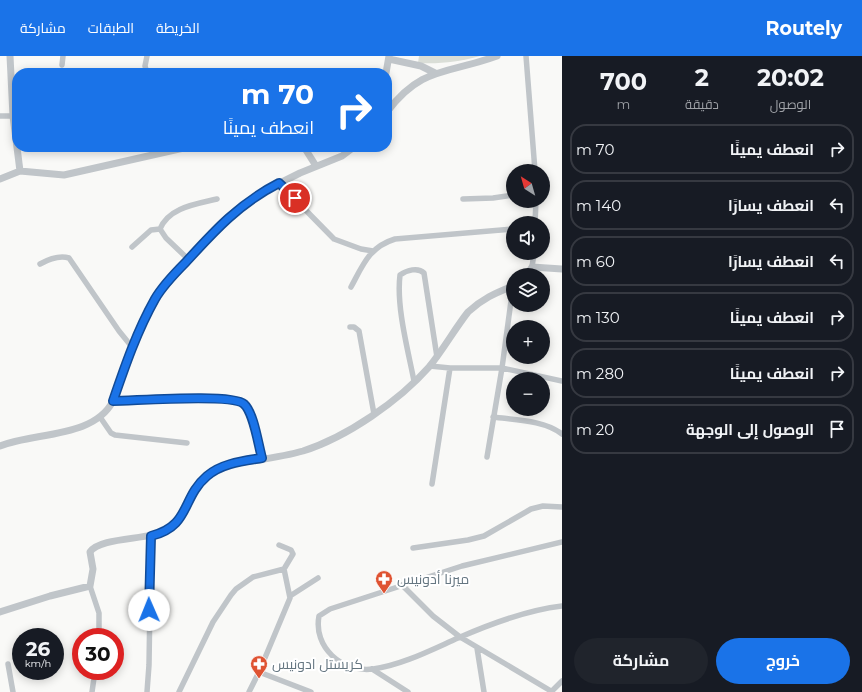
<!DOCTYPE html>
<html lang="ar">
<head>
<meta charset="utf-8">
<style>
  body { margin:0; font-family:Montserrat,Cairo,sans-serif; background:#20242c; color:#f1f3f6; direction:rtl; height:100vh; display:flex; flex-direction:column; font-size:15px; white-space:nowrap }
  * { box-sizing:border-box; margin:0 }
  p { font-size:13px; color:#9ea1a6 }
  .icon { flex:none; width:22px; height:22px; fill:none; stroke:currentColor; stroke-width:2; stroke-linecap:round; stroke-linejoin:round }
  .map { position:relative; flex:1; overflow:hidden; direction:ltr }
  .panel { display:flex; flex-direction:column; background:#171b24; width:300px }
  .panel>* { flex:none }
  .banner { position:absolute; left:12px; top:12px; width:380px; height:84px; border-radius:16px; box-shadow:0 2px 10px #0003; direction:rtl; background:#1a73e8; color:#fff; overflow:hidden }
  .needle { width:26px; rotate:323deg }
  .tools { position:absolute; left:506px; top:108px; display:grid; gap:8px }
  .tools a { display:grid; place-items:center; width:44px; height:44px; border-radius:50%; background:#171b24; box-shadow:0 2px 10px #0003; font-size:20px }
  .speed { position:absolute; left:12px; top:572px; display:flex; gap:8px; font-size:20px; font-weight:700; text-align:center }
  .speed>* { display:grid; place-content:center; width:52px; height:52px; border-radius:50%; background:#171b24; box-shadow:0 2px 10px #0003; line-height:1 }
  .speed small { font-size:10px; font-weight:400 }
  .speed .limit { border:6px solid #d22; background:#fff; color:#111 }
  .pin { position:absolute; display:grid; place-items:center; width:34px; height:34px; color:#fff; margin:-17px; border:2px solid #fff; border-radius:50%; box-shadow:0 1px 4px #0007 }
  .me { position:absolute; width:44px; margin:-22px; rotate:359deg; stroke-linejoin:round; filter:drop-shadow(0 0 3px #0008) }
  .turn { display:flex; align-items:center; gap:14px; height:84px; padding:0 12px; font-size:18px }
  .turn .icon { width:52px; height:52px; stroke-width:2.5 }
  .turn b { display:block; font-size:28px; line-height:34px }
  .eta { display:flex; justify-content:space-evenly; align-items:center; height:68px; text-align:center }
  .eta b { font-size:24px; font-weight:700; line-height:28px }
  .primary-button { display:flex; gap:8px; margin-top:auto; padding:8px 12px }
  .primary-button a { flex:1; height:46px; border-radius:24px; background:#1a73e8; color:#fff; font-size:16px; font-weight:700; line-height:46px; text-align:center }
  .primary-button a+a { background:#20242c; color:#f1f3f6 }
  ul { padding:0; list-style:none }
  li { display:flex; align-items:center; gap:12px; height:50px; margin:0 8px 6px; padding:0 4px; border:2px solid #363941; border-radius:16px }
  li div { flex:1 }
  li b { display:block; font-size:15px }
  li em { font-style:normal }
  header { display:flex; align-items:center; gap:24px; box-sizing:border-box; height:56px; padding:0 20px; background:#1a73e8; color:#fff }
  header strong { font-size:19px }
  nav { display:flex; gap:22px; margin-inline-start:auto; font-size:14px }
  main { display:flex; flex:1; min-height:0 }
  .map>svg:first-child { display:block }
  .green { fill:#daded7 }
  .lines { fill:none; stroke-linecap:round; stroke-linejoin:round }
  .minor { stroke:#c0c5c9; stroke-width:5.5 }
  .tertiary { stroke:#c0c5c9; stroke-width:7 }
  .route-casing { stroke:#114b97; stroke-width:10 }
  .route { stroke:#1a73e8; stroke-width:7 }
  .labels { text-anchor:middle; stroke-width:4; stroke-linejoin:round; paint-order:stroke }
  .poi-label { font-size:14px; fill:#657681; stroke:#fff; text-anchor:start }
</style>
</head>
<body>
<header>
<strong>Routely</strong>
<nav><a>الخريطة</a><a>الطبقات</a><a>مشاركة</a></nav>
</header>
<main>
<section class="panel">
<div class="eta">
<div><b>20:02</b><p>الوصول</p></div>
<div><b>2</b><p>دقيقة</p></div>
<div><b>700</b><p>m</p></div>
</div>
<ul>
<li><svg class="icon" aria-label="right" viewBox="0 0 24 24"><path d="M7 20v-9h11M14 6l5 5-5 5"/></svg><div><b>انعطف يمينًا</b></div><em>70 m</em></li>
<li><svg class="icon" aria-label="left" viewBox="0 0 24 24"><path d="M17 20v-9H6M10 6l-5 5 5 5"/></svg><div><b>انعطف يسارًا</b></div><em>140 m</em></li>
<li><svg class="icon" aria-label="left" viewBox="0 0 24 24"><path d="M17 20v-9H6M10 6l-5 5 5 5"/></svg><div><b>انعطف يسارًا</b></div><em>60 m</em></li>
<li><svg class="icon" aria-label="right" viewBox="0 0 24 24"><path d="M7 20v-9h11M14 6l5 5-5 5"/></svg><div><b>انعطف يمينًا</b></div><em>130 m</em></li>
<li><svg class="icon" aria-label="right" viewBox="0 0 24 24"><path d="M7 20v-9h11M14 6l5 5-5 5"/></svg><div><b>انعطف يمينًا</b></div><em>280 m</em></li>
<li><svg class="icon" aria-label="arrive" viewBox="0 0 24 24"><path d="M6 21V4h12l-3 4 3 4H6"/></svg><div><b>الوصول إلى الوجهة</b></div><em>20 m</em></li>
</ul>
<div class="primary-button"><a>خروج</a><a>مشاركة</a></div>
</section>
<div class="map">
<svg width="562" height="636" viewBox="0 0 562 636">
  <rect width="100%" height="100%" fill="#f9f9f7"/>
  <path class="green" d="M 419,0 L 480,0 C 459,6 440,8 418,7 Z"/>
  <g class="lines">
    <path class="minor" d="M 147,0 L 145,10 L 147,17
      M 526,0 L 535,115
      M 62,9 L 63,0
      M 0,60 L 13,60
      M 279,127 L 334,183 L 361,193 L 373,195
      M 463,143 L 493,142 L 513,139
      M 535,167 L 536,145
      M 132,191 L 151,174 L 160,173
      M 188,203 L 166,182 L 160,173 C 169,151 197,148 217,143
      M 40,208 C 49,203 59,199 69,202 L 119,275 L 132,291
      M 532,211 L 534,197
      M 351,231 C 363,209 369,191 395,183 L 513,173
      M 350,271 L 354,271 L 359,275 L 374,358
      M 430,310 L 450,312 L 502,312 L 562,325
      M 414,325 C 408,294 396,250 400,219 C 407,214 418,211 424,217 L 437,301
      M 113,345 C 134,345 232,337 244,348 C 254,357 258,388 262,402
      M 100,361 L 111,377 L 115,379 L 187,387
      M 493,361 C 515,364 544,364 562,378
      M 487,401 L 502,312 L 513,230
      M 432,428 L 450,312
      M 562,486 L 462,510 L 330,553 L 319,560 C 313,591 342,617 373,613 C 402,609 431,594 458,582 C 490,568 527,554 562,550
      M 413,492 L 468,484 L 484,480 L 531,453 L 543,450 L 562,451
      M 402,529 L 433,560 L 460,581 L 551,635
      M 90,530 L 99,557 L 99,581
      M 290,540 L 318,522
      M 477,592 L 484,636
      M 8,608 L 13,636
      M 372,613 L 408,636
      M 259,616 L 290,542 L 284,513
      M 92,636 L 95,615
      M 147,636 L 149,609 L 151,480
      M 179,636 L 213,566 L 231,539 L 236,533 L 253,521 L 284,513 L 293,498 L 291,494 L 279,489
      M 249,636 L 259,616 L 311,636
      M 551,636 L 562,625"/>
    <path class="tertiary" d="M 10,0 L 13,60 L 20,115
      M 389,3 L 421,10 L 435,17
      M 386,17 L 389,0
      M 387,56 C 421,10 448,18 497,0
      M 304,91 L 316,110
      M 0,123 L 20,115 L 64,119 L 188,91
      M 527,219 L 532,211 L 562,213
      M 0,390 C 35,376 94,382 113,345 L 137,278 L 156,241 L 218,170 L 236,154 L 272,131 L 300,117 L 342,100 L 354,91
      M 0,556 L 50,540 L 90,530 L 93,513 L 90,496 C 100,481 148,484 165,475 C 181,468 184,453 191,439 C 200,424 212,415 228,409 C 253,404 279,402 303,395 C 347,381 399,345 429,311 C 443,294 454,274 468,256 C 482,243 495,237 513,230"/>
  </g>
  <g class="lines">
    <g class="route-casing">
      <path id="route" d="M 149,554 L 151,480 C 191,470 181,442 207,420 C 222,407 244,405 262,402 C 258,388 254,357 244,348 C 232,337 134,345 113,345 C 125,310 137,275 155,243 C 163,229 175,217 186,206 C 215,174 240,147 279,127 L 295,142"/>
    </g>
    <use href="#route" class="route"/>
  </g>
  <defs>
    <g id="pharmacy-pin" transform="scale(0.9)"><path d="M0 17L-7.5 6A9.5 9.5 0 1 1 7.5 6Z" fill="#df5332" stroke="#fff"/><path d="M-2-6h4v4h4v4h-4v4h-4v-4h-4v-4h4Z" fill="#fff"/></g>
  </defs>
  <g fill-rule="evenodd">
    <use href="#pharmacy-pin" x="384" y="523"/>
    <use href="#pharmacy-pin" x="259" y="608"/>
  </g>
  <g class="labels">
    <g class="poi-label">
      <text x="397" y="528">ميرنا أدونيس</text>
      <text x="272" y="613">كريستل ادونيس</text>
    </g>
  </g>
</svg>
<div class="tools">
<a><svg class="needle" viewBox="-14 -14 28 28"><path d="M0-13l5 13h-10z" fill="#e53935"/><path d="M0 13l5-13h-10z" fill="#9ea1a6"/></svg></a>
<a><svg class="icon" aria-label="sound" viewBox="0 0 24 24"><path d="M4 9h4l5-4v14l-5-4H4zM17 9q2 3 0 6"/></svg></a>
<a><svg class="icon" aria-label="layers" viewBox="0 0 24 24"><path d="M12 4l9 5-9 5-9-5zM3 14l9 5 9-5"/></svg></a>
<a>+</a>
<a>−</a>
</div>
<div class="speed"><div>26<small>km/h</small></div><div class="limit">30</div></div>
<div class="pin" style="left:295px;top:142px;background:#d93025"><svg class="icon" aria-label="arrive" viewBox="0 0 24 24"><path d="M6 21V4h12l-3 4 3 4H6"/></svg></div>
<svg class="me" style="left:149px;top:554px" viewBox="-20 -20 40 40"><circle r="19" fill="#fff"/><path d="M0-13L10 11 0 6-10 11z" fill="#1a73e8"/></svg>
<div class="banner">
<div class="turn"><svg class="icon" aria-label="right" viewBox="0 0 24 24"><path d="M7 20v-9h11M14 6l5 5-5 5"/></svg><div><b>70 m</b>انعطف يمينًا</div></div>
</div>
</div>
</main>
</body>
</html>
